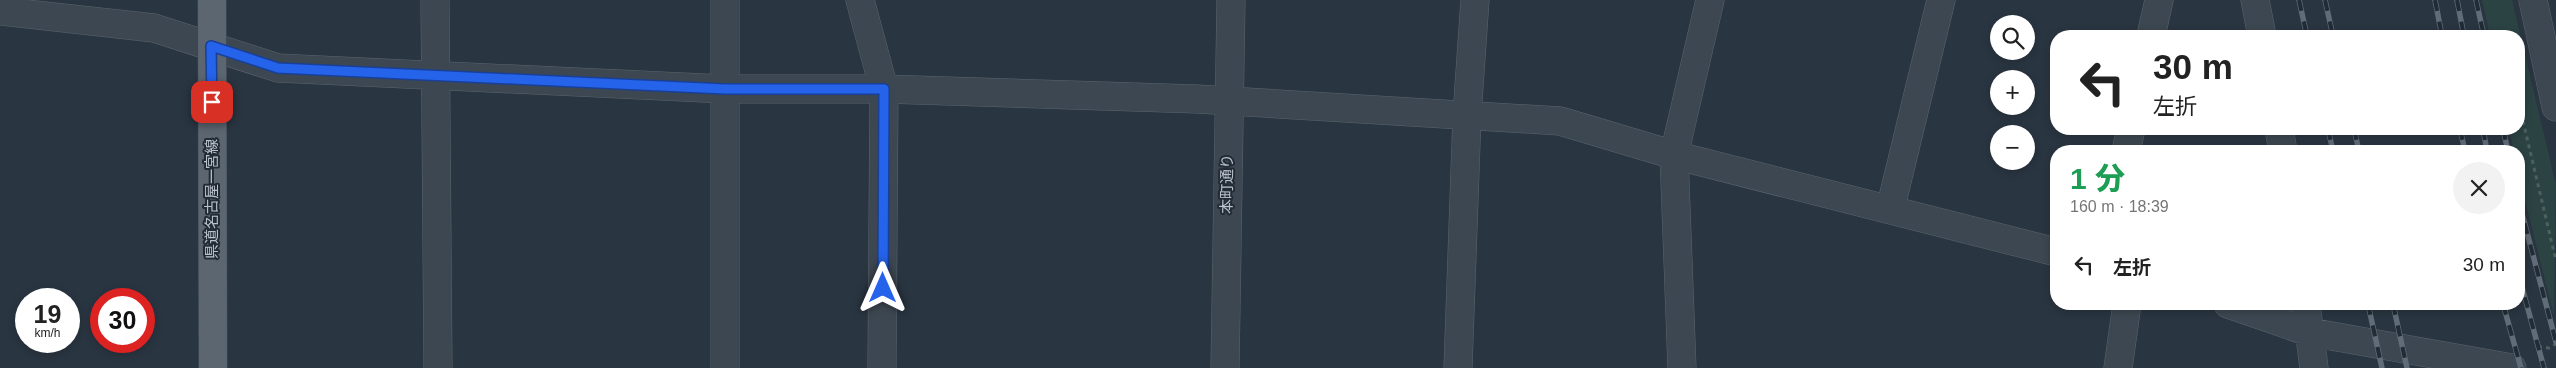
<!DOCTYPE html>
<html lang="ja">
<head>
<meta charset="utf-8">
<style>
  body { margin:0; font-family:Helvetica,"Noto Sans JP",sans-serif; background:#f2f2f2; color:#222; height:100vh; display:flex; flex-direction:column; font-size:19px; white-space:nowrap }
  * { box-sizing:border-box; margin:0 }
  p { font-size:16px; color:#767676 }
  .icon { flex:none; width:28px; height:28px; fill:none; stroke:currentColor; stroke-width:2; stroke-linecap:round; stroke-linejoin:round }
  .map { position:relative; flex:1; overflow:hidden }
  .panel { position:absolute; left:2050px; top:145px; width:475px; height:165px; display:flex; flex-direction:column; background:#fff; border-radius:20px; box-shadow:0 2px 8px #0003 }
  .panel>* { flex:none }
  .guide { position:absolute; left:2050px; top:30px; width:475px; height:105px; border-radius:20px; box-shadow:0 2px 8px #0003; background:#fff; color:#222; overflow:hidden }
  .controls { position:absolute; left:1990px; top:15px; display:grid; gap:10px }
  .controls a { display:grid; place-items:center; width:45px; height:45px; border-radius:50%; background:#fff; box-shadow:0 2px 8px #0003; font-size:25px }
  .speed { position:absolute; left:15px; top:288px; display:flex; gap:10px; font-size:25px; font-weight:700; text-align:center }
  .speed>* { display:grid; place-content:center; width:65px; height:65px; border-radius:50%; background:#fff; box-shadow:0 2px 8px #0003; line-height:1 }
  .speed small { font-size:12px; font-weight:400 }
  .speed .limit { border:8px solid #d22; background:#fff; color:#111 }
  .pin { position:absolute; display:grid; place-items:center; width:42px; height:42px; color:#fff; margin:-21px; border-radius:10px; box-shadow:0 2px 8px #0006 }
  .me { position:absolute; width:55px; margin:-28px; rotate:0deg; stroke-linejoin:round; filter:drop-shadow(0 0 4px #0008) }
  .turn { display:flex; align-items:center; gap:18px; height:105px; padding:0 20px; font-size:22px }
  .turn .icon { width:65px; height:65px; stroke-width:2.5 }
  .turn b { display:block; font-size:35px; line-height:42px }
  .round { display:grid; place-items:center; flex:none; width:52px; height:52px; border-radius:26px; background:#f2f2f2 }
  .head { display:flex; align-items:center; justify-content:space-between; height:85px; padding:0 20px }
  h1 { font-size:30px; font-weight:800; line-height:38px; color:#1e9e55 }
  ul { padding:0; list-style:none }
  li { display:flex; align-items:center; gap:15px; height:70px; padding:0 20px }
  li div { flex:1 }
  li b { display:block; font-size:19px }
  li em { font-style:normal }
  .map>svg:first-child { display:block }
  .grass { fill:#2c4343 }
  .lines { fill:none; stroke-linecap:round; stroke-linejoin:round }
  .minor-casing { stroke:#5b656e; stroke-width:29 }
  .major-casing { stroke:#47505a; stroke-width:29 }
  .path { stroke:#4c6061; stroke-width:3; stroke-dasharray:4 4; stroke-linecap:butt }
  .minor { stroke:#3d4751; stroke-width:28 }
  .major { stroke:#5c6671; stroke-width:28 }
  .rail-casing { stroke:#606c77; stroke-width:5.5 }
  .rail { stroke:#222c36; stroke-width:4; stroke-dasharray:11; stroke-linecap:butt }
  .route-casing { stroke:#184099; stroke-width:12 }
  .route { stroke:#2563eb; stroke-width:9 }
  .labels { text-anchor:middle; stroke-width:4; stroke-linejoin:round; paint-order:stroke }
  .street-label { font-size:15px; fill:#bac2cb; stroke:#222c36 }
</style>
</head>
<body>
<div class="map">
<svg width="2556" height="368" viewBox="0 0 2556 368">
  <rect width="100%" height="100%" fill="#293541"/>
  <path class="grass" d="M 2482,0 L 2512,0 L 2556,185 L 2554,316 L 2522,189 L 2519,173 L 2519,151 L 2514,151 L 2509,129 L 2519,129 L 2519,36 L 2490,36 Z"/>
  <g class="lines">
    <g class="minor-casing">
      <path id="minor" d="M 435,0 L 438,368
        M 725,0 L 725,368
        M 860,0 L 884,89 L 882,368
        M 2255,0 L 2262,36
        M 2533,0 L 2556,107
        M 0,11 L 154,28 L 278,68 L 725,89 L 884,89 L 1197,99 L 1560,121 L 1674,155 L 2056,252
        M 2151,36 L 2159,0
        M 2279,129 L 2283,151
        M 2126,151 L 2131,129
        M 1890,210 L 1941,0
        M 2228,304 L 2309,332 L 2512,368
        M 2306,304 L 2314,368
        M 1225,368 L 1231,0
        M 1458,368 L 1467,115 L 1475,0
        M 1682,368 L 1674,155 L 1710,0
        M 2118,368 L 2127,304"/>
    </g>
    <g class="major-casing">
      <path id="major" d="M 212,0 L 213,368"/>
    </g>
    <path class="path" d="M 2523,121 L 2556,261
      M 2538,347 L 2549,348 L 2556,344"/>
    <use href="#minor" class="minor"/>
    <use href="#major" class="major"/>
    <g class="rail-casing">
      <path id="rail" d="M 2299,0 L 2307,36
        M 2325,0 L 2333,36
        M 2435,0 L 2442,36
        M 2457,0 L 2464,36
        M 2476,0 L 2484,36
        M 2328,129 L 2333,151
        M 2354,129 L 2359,151
        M 2460,129 L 2465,151
        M 2483,129 L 2487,151
        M 2503,129 L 2508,151
        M 2519,202 L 2556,342
        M 2519,276 L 2544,368
        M 2368,304 L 2382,368
        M 2393,304 L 2407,368
        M 2503,304 L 2521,368"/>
    </g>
    <use href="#rail" class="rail"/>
  </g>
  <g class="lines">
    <g class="route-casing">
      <path id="route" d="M 212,102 L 211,46 L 278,68 L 725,89 L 884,89 L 883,288"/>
    </g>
    <use href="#route" class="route"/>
  </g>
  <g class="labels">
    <g class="street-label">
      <text transform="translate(1227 184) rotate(-89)" y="5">本町通り</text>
      <text transform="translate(212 199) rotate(-90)" y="5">県道名古屋一宮線</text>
    </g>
  </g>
</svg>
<div class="controls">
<a><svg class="icon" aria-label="search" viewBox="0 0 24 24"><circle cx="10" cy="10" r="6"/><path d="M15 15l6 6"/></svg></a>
<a>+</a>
<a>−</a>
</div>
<div class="speed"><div>19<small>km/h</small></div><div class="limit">30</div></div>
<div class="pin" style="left:212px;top:102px;background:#d93025"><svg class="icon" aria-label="arrive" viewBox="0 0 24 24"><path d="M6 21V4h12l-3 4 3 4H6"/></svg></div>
<svg class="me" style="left:883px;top:288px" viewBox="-20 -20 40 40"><path d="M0-17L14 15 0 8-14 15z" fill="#2563eb" stroke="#fff" stroke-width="4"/></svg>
<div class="guide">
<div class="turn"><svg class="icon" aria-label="left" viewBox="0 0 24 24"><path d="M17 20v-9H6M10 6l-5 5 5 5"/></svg><div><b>30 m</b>左折</div></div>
</div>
<section class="panel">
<div class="head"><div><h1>1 分</h1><p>160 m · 18:39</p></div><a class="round"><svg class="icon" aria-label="close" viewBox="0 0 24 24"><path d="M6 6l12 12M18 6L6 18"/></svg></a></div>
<ul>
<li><svg class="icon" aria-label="left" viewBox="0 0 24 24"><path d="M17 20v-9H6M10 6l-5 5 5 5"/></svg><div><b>左折</b></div><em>30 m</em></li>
</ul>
</section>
</div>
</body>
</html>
